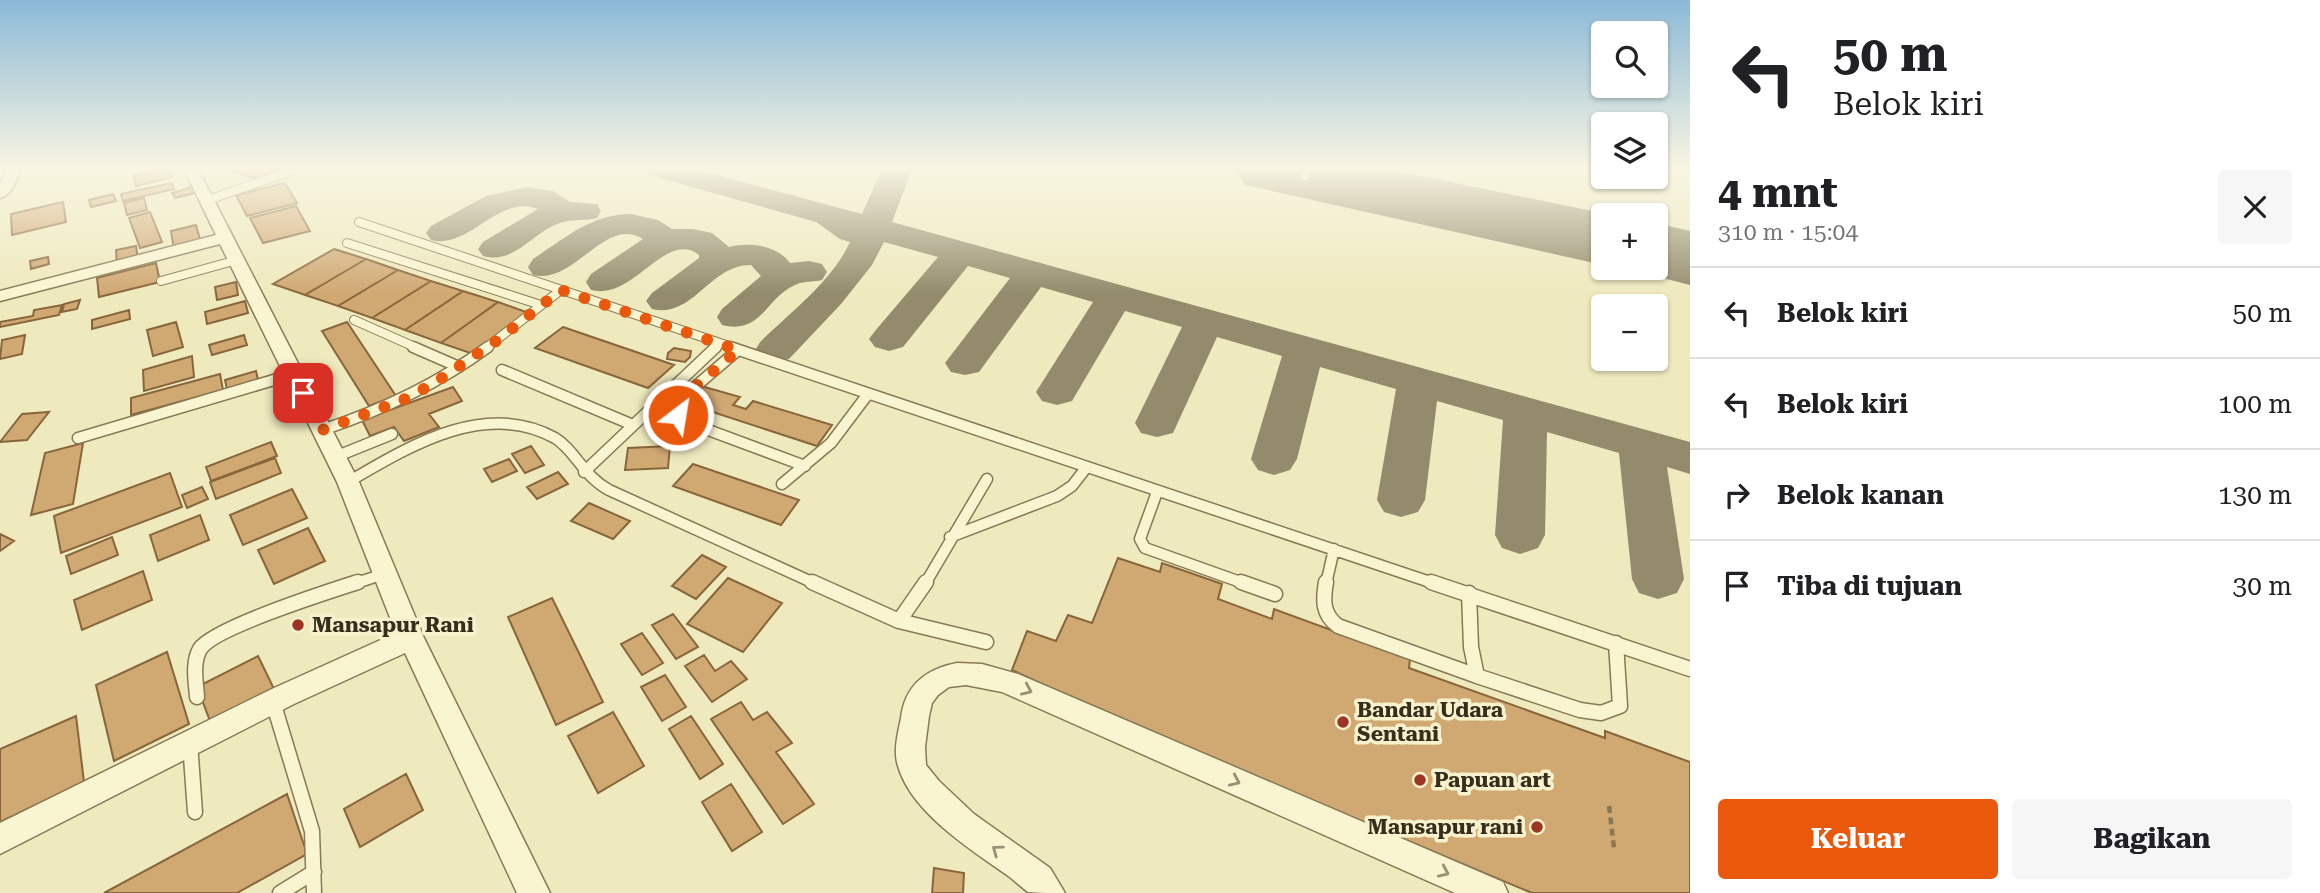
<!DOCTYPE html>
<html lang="id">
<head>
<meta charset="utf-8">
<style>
  body { margin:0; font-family:"Roboto Serif",serif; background:#f6f6f6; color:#202124; height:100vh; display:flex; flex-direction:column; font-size:26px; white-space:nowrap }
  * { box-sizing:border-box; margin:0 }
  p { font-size:23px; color:#757577 }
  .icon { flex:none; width:38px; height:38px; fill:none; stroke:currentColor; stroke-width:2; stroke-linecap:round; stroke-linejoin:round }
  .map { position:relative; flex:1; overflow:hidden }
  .panel { display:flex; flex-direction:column; background:#fff; width:630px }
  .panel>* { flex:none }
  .banner { background:#fff; color:#202124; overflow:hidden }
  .fabs { position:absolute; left:1591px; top:21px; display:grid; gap:14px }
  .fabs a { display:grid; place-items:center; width:77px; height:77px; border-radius:7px; background:#fff; box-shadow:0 2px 5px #0004; font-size:35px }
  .pin { position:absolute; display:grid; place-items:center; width:60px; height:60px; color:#fff; margin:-30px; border-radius:14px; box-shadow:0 4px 10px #0006 }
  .me { position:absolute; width:77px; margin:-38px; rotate:31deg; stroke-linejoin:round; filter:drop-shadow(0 0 5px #0008) }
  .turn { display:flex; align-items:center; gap:24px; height:147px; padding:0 28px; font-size:32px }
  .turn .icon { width:91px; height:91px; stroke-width:2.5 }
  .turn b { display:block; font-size:49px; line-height:60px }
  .round { display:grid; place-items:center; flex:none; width:74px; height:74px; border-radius:7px; background:#f6f6f6 }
  .head { display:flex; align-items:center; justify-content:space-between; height:119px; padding:0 28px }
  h1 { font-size:42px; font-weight:700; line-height:52px }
  .primary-button { display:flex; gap:14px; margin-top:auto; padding:14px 28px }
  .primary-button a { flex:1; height:80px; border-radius:7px; background:#ea580c; color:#fff; font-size:28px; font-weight:700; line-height:80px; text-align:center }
  .primary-button a+a { background:#f6f6f6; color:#202124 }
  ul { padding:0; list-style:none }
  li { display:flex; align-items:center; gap:21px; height:91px; padding:0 28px; border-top:2px solid #e0e0e0 }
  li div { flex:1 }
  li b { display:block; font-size:26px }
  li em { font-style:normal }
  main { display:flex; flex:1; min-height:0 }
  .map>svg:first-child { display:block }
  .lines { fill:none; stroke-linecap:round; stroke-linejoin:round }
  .taxiway { fill:#938b6c; fill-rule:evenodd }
  .runway { fill:#938b6c; fill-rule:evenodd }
  .building { fill:#d0a872; stroke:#88663b; stroke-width:2 }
  .service-far2-casing { stroke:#887956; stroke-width:10 }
  .service-far1-casing { stroke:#887956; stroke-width:13 }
  .service-casing { stroke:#887956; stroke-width:17 }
  .minor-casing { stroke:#887956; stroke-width:3 }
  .path { stroke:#887956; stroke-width:4.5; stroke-dasharray:7 4.5; stroke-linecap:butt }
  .service-far2 { stroke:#faf5d1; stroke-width:8 }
  .service-far1 { stroke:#faf5d1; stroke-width:10 }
  .service { stroke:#faf5d1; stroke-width:14 }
  .minor { fill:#faf5d1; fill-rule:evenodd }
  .oneway { stroke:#989176 }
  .route { stroke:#ea580c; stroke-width:12; stroke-dasharray:0 21.6 }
  .poi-dot { fill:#9a3623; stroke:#f7f2cd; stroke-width:2.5 }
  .labels { text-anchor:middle; stroke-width:7; stroke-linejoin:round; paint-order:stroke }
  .near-poi-label { font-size:21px; font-weight:bold; fill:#372d1b; stroke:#f7f2cd; text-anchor:start }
</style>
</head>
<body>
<main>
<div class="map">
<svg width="1690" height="893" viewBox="0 0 1690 893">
  <rect width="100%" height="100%" fill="#efe9be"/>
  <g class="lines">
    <path class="taxiway" d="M 645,169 L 694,169 L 862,214 L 882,169 L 912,169 L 892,222 L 1690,442 L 1690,474 L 1667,467 L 1684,579 L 1677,593 L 1658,599 L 1639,593 L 1632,579 L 1619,453 L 1547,432 L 1545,535 L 1538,548 L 1520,554 L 1502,548 L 1495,535 L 1503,420 L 1437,401 L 1425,500 L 1418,512 L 1401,517 L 1384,512 L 1377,500 L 1396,389 L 1320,367 L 1297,459 L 1290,470 L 1274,475 L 1258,470 L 1251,459 L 1282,356 L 1217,337 L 1173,433 L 1157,437 L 1141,433 L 1135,423 L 1182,327 L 1125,311 L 1072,401 L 1057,405 L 1042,401 L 1036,392 L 1093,302 L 1041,287 L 979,372 L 965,375 L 951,372 L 945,363 L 1010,278 L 968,266 L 903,347 L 889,351 L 875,347 L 869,339 L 875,331 L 938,257 L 884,242 L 872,265 L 841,304 L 789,359 L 775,362 L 761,359 L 755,350 L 761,341 C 791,312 832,281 850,242 L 840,239 L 816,222 L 649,175 Z
      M 527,187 L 553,191 L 570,202 L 597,204 L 601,211 L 597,218 C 586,221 574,219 563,222 C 533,230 516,265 483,256 L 478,249 L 483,242 L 538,209 C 499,193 470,250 431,240 L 426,233 L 431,226 L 486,196 Z
      M 631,214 L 658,220 L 672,229 L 693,229 L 712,233 L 729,247 C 750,242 777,245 790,263 L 809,261 L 822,264 L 827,272 L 822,280 C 814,282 802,281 795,285 C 765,298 762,335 722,325 L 717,317 L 722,309 L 761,276 L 751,265 C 710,264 693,319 652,309 L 646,301 L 652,293 L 699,258 L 699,255 C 665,229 634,301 591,290 L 586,282 L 591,274 L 643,239 C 605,215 575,285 533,275 L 528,267 L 533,259 C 564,239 591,214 631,214 Z"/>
    <path class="runway" d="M 1234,169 L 1386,169 L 1612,215 L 1603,215 L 1603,265 L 1246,185 Z
      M 1656,223 L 1690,231 L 1690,285 L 1624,268 L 1656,268 Z"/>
  </g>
  <path class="building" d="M 162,169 L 168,169 L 172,177 L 136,186 L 133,176 Z
    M 226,169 L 280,169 L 257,179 Z
    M 172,183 L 174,189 L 123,201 L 121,194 Z
    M 285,183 L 297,203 L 247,216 L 236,195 Z
    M 192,187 L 195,193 L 175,198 L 172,193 Z
    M 113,194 L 116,201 L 91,207 L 89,200 Z
    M 144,198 L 147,210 L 127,215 L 124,203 Z
    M 63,202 L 66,222 L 12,235 L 11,214 Z
    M 296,206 L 310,231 L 263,243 L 250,218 Z
    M 150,212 L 162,242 L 140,248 L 129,218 Z
    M 196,225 L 201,243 L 174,249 L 171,231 Z
    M 136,246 L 138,259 L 117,264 L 116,250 Z
    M 334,249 L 366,259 L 305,295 L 273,284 Z
    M 48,257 L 49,264 L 31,269 L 30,261 Z
    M 366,259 L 398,270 L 338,306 L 305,295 Z
    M 156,263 L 160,282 L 99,297 L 97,278 Z
    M 398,270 L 431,281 L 372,318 L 338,306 Z
    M 431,281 L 463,291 L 405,330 L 372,318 Z
    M 236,282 L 238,295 L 217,300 L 215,287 Z
    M 463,291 L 498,302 L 441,343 L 405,330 Z
    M 80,300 L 77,309 L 62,312 L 64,304 Z
    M 245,301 L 248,313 L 207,324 L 205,312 Z
    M 498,302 L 529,313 L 473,354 L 441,343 Z
    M 62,305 L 59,315 L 0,327 L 0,322 L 33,316 L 34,310 Z
    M 129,310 L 130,319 L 92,329 L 92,320 Z
    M 176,322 L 183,347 L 153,356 L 147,330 Z
    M 347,322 L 396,396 L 369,406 L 322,331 Z
    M 563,327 L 674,365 L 648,388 L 535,348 Z
    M 25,335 L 22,354 L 0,359 L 2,340 Z
    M 244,335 L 247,345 L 212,355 L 209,345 Z
    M 674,348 L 691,351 L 690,357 L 685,362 L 667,359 L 668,353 Z
    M 192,356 L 194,377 L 144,391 L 143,370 Z
    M 256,371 L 258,380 L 227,389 L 225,380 Z
    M 220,374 L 223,390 L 131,415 L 131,398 Z
    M 701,386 L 740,397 L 733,405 L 746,409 L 753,401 L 832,425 L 817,446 L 685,403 Z
    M 453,387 L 462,401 L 429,414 L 439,427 L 404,441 L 394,427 L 370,436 L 362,420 Z
    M 49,412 L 27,440 L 0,442 L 22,414 Z
    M 271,442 L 277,456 L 211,481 L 206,467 Z
    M 83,443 L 73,504 L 31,515 L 45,453 Z
    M 531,446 L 544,465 L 525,473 L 512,454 Z
    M 670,446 L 668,468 L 625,470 L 628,448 Z
    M 275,458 L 281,473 L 216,499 L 210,482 Z
    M 509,459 L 517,471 L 492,482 L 484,469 Z
    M 693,464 L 799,500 L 781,525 L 673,486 Z
    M 558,472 L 568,484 L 537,499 L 527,487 Z
    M 170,473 L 182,507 L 61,553 L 54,516 Z
    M 202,487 L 208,499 L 187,508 L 182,495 Z
    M 292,489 L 307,518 L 243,545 L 230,515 Z
    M 589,503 L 630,521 L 613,539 L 571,521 Z
    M 200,515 L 209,540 L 158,561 L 150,535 Z
    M 308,528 L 325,561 L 274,584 L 258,550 Z
    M 0,534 L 14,541 L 0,551 Z
    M 112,537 L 118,555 L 71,574 L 66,556 Z
    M 702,555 L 726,567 L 696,599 L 672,586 Z
    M 1118,558 L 1160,572 L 1162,563 L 1222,584 L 1218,599 L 1272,619 L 1274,609 L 1410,659 L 1409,668 L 1605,738 L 1605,731 L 1690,762 L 1690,893 L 1532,893 L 1105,714 L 1012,670 L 1027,631 L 1056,641 L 1068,615 L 1092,623 Z
    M 143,571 L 152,600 L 82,630 L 74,600 Z
    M 728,578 L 782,603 L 743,652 L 687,624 Z
    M 552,598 L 603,702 L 556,725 L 508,617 Z
    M 673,614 L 698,647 L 676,659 L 652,625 Z
    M 642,633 L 663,663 L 642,675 L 621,644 Z
    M 167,652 L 189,724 L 114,761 L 96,685 Z
    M 704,655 L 715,671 L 731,661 L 747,679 L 712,702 L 685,666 Z
    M 258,656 L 276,693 L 212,726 L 197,687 Z
    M 665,675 L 686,707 L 662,721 L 641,687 Z
    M 741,702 L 753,720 L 767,712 L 792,743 L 776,752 L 814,804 L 783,824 L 711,719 Z
    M 613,712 L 644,766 L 598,793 L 568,736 Z
    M 76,716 L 84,782 L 0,822 L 0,749 Z
    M 691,716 L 723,764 L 700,779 L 669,729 Z
    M 406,774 L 423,810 L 360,847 L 344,809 Z
    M 731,784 L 762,832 L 732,851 L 702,802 Z
    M 287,794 L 307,854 L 237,893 L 104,893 Z
    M 934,868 L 964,873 L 963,893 L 932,893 Z"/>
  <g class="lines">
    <g class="service-far2-casing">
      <path id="service-far2" d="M 1305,176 L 1308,169
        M 205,201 L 297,169
        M 359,222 L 735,348
        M 347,243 L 541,305
        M 161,281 L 237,260
        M 354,320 L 417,348
        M 486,348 L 561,290
        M 714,348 L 719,344"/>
    </g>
    <g class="service-far1-casing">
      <path id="service-far1" d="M 413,347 L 459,367
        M 730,347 L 1436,584
        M 738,350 L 682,398 C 677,407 677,413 684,421 L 805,466
        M 502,370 L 633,425
        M 322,430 C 383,410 436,385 488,347
        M 78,438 L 294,374
        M 335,457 L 392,434
        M 584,472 L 716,347
        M 348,482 C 408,447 485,399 555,438 C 575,450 583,476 609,490 L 816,584
        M 782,484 L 831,443 L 868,394
        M 1157,492 L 1140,539 L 1145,548 L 1246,584
        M 950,537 L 1057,496 L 1072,486 L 1086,468
        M 353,584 L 384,574
        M 925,584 L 987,479
        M 1326,584 L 1334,549"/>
    </g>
    <g class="service-casing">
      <path id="service" d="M 812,582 L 899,621 L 986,642
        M 1241,582 L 1275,594
        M 1326,582 C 1323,600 1322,614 1338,626 L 1477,676
        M 1431,582 L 1690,669
        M 1469,593 L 1471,647 L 1477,676 L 1580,710 L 1601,713 L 1620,706 L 1616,643
        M 899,621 L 926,582
        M 197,697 C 196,682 192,663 200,649 C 213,628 330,591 358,582
        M 273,702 L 312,831 L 314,893
        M 190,743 L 195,812
        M 280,893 L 314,872"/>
    </g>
    <g class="minor-casing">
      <path id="minor" d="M 6,169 L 20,169 C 17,180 12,195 0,198 L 0,184 Z
        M 184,169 L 198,169 L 359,482 L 424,638 L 550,893 L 517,893 L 405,653 L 294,704 L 0,854 L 0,823 L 274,688 L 396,633 L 337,482 L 220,244 L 0,301 L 0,291 L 216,235 Z
        M 957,663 L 982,664 L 1018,674 L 1503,882 L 1508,893 L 1455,893 L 1002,692 L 966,685 L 949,687 L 938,695 L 932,703 L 929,716 L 925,747 L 926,765 L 939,781 L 974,814 L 1050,868 L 1065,893 C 1055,893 1036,893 1028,892 C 1021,887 1014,880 1007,875 C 970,849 911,812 898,766 C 893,751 898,733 901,718 C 905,685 926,669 957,663 Z"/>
    </g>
    <path class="path" d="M 1609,806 L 1614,848"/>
    <use href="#service-far2" class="service-far2"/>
    <use href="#service-far1" class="service-far1"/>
    <use href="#service" class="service"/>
    <use href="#minor" class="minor"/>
  </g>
  <defs><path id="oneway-chevron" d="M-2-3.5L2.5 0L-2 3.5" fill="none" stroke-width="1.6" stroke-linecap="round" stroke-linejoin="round" transform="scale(1.75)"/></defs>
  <g class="oneway">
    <use href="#oneway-chevron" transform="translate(1027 690) rotate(24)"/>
    <use href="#oneway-chevron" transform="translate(1235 781) rotate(24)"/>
    <use href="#oneway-chevron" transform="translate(997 850) rotate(-144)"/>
    <use href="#oneway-chevron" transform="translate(1444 872) rotate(24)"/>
  </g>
  <linearGradient id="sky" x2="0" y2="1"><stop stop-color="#8bb9d7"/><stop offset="0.57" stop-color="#f8f5e2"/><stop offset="1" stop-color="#f8f5e2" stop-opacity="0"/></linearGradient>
  <rect width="1690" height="294" fill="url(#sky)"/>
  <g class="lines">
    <path class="route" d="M 303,393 L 322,430 L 401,401 L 433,384 L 499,339 L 561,290 L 738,350 L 682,398 L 677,406 L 678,415"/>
  </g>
  <g class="poi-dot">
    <circle cx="298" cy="625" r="7"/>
    <circle cx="1343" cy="722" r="7"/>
    <circle cx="1420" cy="780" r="7"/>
    <circle cx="1537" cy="827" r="7"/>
  </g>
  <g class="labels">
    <g class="near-poi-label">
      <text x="312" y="632">Mansapur Rani</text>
      <text x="1357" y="717">Bandar Udara<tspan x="1357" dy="24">Sentani</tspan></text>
      <text x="1434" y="787">Papuan art</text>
      <text x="1523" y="834" text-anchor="end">Mansapur rani</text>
    </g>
  </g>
</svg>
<div class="fabs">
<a><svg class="icon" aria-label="search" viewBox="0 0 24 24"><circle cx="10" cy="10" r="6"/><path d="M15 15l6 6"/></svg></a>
<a><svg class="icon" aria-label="layers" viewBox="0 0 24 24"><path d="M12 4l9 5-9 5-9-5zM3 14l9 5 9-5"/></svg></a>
<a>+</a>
<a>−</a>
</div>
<div class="pin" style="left:303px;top:393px;background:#d93025"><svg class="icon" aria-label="arrive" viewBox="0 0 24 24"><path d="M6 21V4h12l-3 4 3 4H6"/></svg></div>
<svg class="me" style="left:678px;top:415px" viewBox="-20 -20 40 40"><circle r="17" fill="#ea580c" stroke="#fff" stroke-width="3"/><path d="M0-11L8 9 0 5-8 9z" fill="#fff"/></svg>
</div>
<section class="panel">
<div class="banner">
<div class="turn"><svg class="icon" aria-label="left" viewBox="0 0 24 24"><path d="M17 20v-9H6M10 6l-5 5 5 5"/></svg><div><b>50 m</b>Belok kiri</div></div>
</div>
<div class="head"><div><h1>4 mnt</h1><p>310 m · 15:04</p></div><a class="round"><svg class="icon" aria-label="close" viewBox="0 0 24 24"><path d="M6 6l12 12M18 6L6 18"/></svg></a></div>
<ul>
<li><svg class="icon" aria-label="left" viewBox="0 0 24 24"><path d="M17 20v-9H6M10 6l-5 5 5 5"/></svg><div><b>Belok kiri</b></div><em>50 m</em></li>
<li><svg class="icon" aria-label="left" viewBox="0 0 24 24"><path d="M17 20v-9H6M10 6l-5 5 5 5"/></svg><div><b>Belok kiri</b></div><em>100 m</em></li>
<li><svg class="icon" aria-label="right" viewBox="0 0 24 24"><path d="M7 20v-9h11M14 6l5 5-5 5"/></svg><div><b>Belok kanan</b></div><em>130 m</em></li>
<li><svg class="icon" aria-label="arrive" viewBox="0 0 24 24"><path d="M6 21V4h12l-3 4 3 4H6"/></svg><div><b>Tiba di tujuan</b></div><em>30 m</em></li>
</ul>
<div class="primary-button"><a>Keluar</a><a>Bagikan</a></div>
</section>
</main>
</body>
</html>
